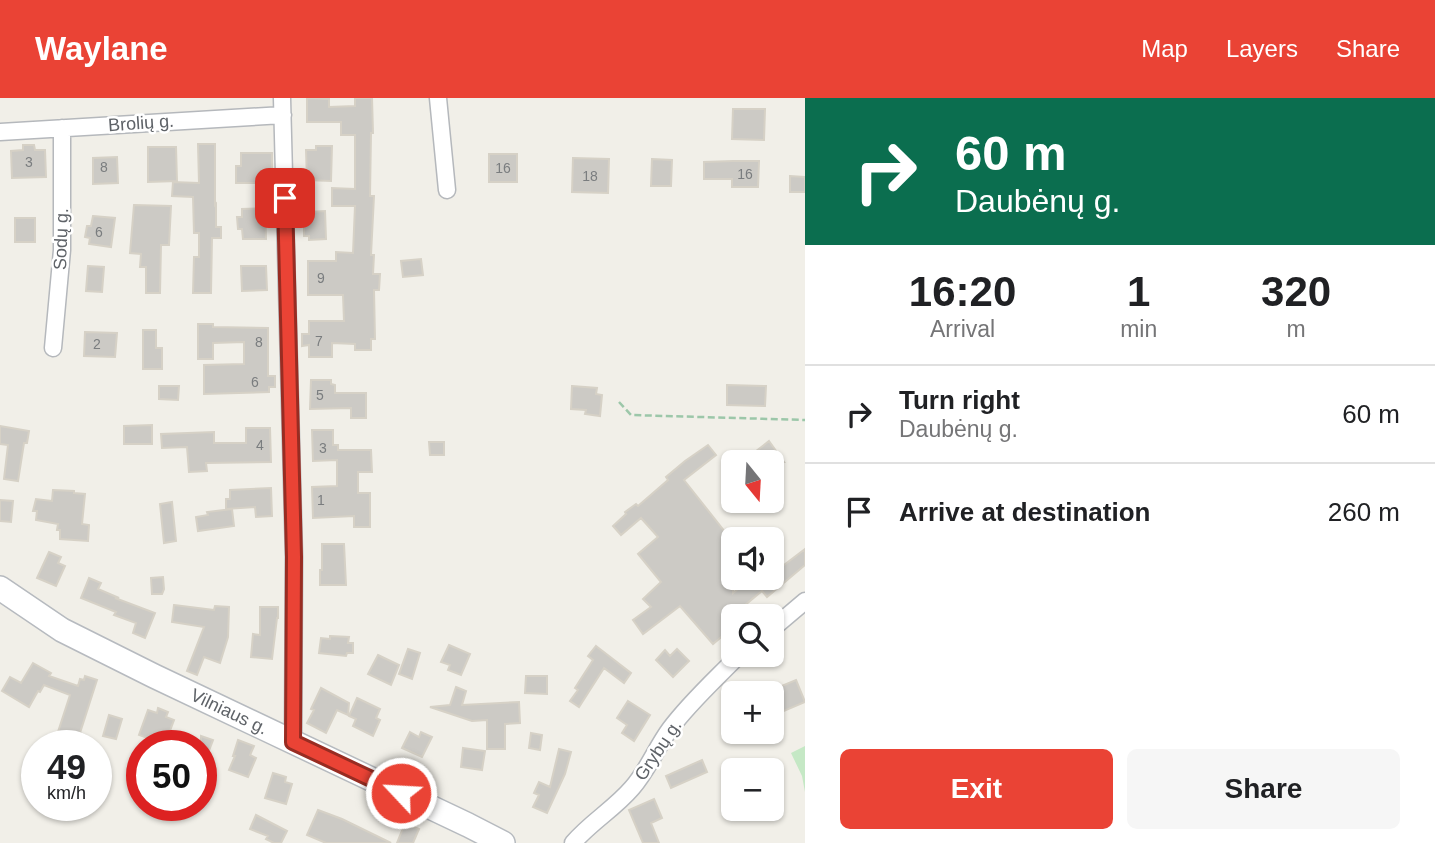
<!DOCTYPE html>
<html lang="en">
<head>
<meta charset="utf-8">
<style>
  body { margin:0; font-family:Helvetica,sans-serif; background:#f6f6f6; color:#202124; height:100vh; display:flex; flex-direction:column; font-size:26px; white-space:nowrap }
  * { box-sizing:border-box; margin:0 }
  p { font-size:23px; color:#757577 }
  .icon { flex:none; width:38px; height:38px; fill:none; stroke:currentColor; stroke-width:2; stroke-linecap:round; stroke-linejoin:round }
  .map { position:relative; flex:1; overflow:hidden }
  .sheet { display:flex; flex-direction:column; background:#fff; width:630px }
  .sheet>* { flex:none }
  .hud { background:#0b6e4f; color:#fff; overflow:hidden }
  .needle { width:46px; rotate:162deg }
  .fabs { position:absolute; left:721px; top:352px; display:grid; gap:14px }
  .fabs a { display:grid; place-items:center; width:63px; height:63px; border-radius:10px; background:#fff; box-shadow:0 2px 5px #0004; font-size:35px }
  .speed { position:absolute; left:21px; top:632px; display:flex; gap:14px; font-size:35px; font-weight:700; text-align:center }
  .speed>* { display:grid; place-content:center; width:91px; height:91px; border-radius:50%; background:#fff; box-shadow:0 2px 5px #0004; line-height:1 }
  .speed small { font-size:18px; font-weight:400 }
  .speed .limit { border:10px solid #d22; background:#fff; color:#111 }
  .pin { position:absolute; display:grid; place-items:center; width:60px; height:60px; color:#fff; margin:-30px; border-radius:14px; box-shadow:0 4px 10px #0006 }
  .me { position:absolute; width:77px; margin:-38px; rotate:295deg; stroke-linejoin:round; filter:drop-shadow(0 0 5px #0008) }
  .turn { display:flex; align-items:center; gap:24px; height:147px; padding:0 35px; font-size:32px }
  .turn .icon { width:91px; height:91px; stroke-width:2.5 }
  .turn b { display:block; font-size:49px; line-height:60px }
  .eta { display:flex; justify-content:space-evenly; align-items:center; height:119px; text-align:center }
  .eta b { font-size:42px; font-weight:700; line-height:49px }
  .cta { display:flex; gap:14px; margin-top:auto; padding:14px 35px }
  .cta a { flex:1; height:80px; border-radius:10px; background:#ea4335; color:#fff; font-size:28px; font-weight:700; line-height:80px; text-align:center }
  .cta a+a { background:#f6f6f6; color:#202124 }
  ul { padding:0; list-style:none }
  li { display:flex; align-items:center; gap:21px; height:98px; padding:0 35px; border-top:2px solid #e0e0e0 }
  li div { flex:1 }
  li b { display:block; font-size:26px }
  li em { font-style:normal }
  header { display:flex; align-items:center; gap:42px; box-sizing:border-box; height:98px; padding:0 35px; background:#ea4335; color:#fff }
  header strong { font-size:33px }
  nav { display:flex; gap:38px; margin-inline-start:auto; font-size:24px }
  main { display:flex; flex:1; min-height:0 }
  .map>svg:first-child { display:block }
  .green { fill:#c5e8c5 }
  .building { fill:#cccac5; stroke:#d6d1c6; stroke-width:2 }
  .lines { fill:none; stroke-linecap:round; stroke-linejoin:round }
  .minor-casing { stroke:#b5b8bc; stroke-width:19 }
  .secondary-casing { stroke:#b6babf; stroke-width:26 }
  .path { stroke:#9cc7a9; stroke-width:2.5; stroke-dasharray:7 3.5; stroke-linecap:butt }
  .minor { stroke:#fff; stroke-width:16 }
  .secondary { stroke:#fff; stroke-width:23 }
  .route-casing { stroke:#982c22; stroke-width:18 }
  .route { stroke:#ea4335; stroke-width:12 }
  .labels { text-anchor:middle; stroke-width:5; stroke-linejoin:round; paint-order:stroke }
  .number-label { font-size:14px; fill:#7a7d7f }
  .street-label { font-size:18px; fill:#5f6368; stroke:#fff }
</style>
</head>
<body>
<header>
<strong>Waylane</strong>
<nav><a>Map</a><a>Layers</a><a>Share</a></nav>
</header>
<main>
<div class="map">
<svg width="805" height="745" viewBox="0 0 805 745">
  <rect width="100%" height="100%" fill="#f1efe8"/>
  <path class="green" d="M 805,648 L 805,694 L 802,678 L 791,655 Z"/>
  <path class="building" d="M 307,0 L 329,1 L 329,9 L 355,8 L 355,0 L 372,0 L 373,35 L 371,35 L 370,98 L 374,98 L 371,157 L 374,157 L 373,176 L 380,176 L 379,192 L 374,192 L 375,241 L 371,241 L 371,252 L 355,252 L 355,246 L 332,245 L 332,259 L 309,259 L 309,247 L 302,248 L 302,236 L 309,236 L 309,223 L 344,223 L 343,197 L 308,197 L 308,163 L 336,163 L 336,154 L 353,155 L 355,108 L 332,108 L 332,90 L 355,91 L 355,37 L 341,37 L 341,24 L 307,24 Z
    M 733,11 L 765,11 L 764,42 L 732,41 Z
    M 198,46 L 215,46 L 215,107 L 216,106 L 216,129 L 221,129 L 221,140 L 212,140 L 211,195 L 193,195 L 194,159 L 199,159 L 199,135 L 194,135 L 193,99 L 172,98 L 173,84 L 199,85 Z
    M 23,47 L 34,47 L 35,52 L 45,52 L 46,79 L 12,80 L 11,53 L 23,52 Z
    M 316,48 L 332,48 L 331,83 L 307,82 L 306,52 L 316,52 Z
    M 148,49 L 176,49 L 177,83 L 148,84 Z
    M 241,55 L 272,55 L 272,75 L 269,75 L 269,85 L 236,85 L 236,68 L 241,68 Z
    M 489,56 L 517,56 L 517,84 L 489,84 Z
    M 117,59 L 118,85 L 93,86 L 93,60 Z
    M 573,60 L 609,61 L 608,95 L 572,94 Z
    M 652,61 L 672,62 L 671,88 L 651,88 Z
    M 733,63 L 759,63 L 758,89 L 732,89 L 732,81 L 704,81 L 704,64 Z
    M 790,78 L 805,79 L 805,94 L 790,94 Z
    M 134,107 L 171,108 L 169,147 L 161,147 L 160,195 L 146,195 L 146,169 L 140,169 L 141,156 L 130,155 Z
    M 265,110 L 266,141 L 243,141 L 242,131 L 238,131 L 237,119 L 242,119 L 242,111 Z
    M 325,113 L 326,141 L 309,142 L 309,138 L 304,138 L 304,126 L 308,126 L 308,114 Z
    M 93,118 L 115,120 L 111,149 L 89,146 L 90,140 L 85,139 L 87,128 L 91,128 Z
    M 15,120 L 35,120 L 35,144 L 15,144 Z
    M 421,161 L 423,177 L 403,179 L 401,163 Z
    M 88,168 L 104,169 L 102,194 L 86,193 Z
    M 241,168 L 266,168 L 267,192 L 242,193 Z
    M 198,226 L 213,226 L 213,229 L 268,230 L 268,278 L 275,278 L 275,289 L 269,289 L 269,294 L 204,296 L 204,267 L 244,266 L 244,244 L 213,245 L 213,261 L 198,261 Z
    M 143,232 L 156,232 L 156,250 L 162,250 L 162,271 L 143,271 Z
    M 85,234 L 117,235 L 115,259 L 84,258 Z
    M 311,282 L 331,282 L 331,286 L 335,287 L 335,295 L 366,295 L 366,320 L 351,320 L 351,310 L 310,311 Z
    M 727,287 L 766,288 L 765,308 L 727,307 Z
    M 159,288 L 179,288 L 178,302 L 159,301 Z
    M 572,288 L 597,290 L 596,296 L 602,297 L 600,318 L 585,316 L 586,312 L 571,311 Z
    M 152,327 L 152,346 L 124,346 L 124,328 Z
    M 0,328 L 29,333 L 27,345 L 24,345 L 18,383 L 4,381 L 8,347 L 0,346 Z
    M 246,330 L 270,330 L 271,364 L 206,365 L 207,373 L 189,374 L 187,349 L 162,350 L 161,336 L 214,334 L 214,345 L 246,345 Z
    M 312,332 L 333,332 L 333,347 L 338,347 L 338,352 L 371,352 L 372,374 L 358,374 L 358,395 L 370,395 L 370,429 L 354,429 L 354,418 L 313,420 L 312,389 L 337,388 L 337,362 L 313,363 Z
    M 769,343 L 784,364 L 763,364 L 755,354 Z
    M 429,344 L 444,344 L 444,357 L 430,357 Z
    M 708,347 L 716,357 L 684,382 L 733,444 L 733,495 L 751,480 L 772,480 L 772,459 L 780,470 L 805,451 L 805,467 L 767,499 L 762,493 L 738,513 L 742,518 L 733,518 L 733,529 L 713,546 L 680,508 L 643,536 L 633,522 L 651,509 L 643,501 L 661,484 L 638,456 L 658,439 L 641,420 L 621,437 L 613,428 L 626,416 L 625,414 L 636,406 L 638,408 L 668,382 L 666,379 L 685,363 Z
    M 271,390 L 272,418 L 256,419 L 255,409 L 226,411 L 226,401 L 230,401 L 230,392 Z
    M 53,392 L 74,393 L 74,395 L 85,396 L 82,426 L 89,427 L 88,443 L 60,441 L 60,432 L 57,432 L 58,426 L 36,422 L 37,413 L 33,413 L 36,401 L 52,403 Z
    M 0,402 L 13,403 L 11,424 L 0,423 Z
    M 172,404 L 176,443 L 164,445 L 160,406 Z
    M 232,411 L 234,428 L 198,433 L 196,419 L 208,417 L 207,414 Z
    M 322,446 L 344,446 L 346,487 L 320,487 L 320,472 L 322,472 Z
    M 49,454 L 61,459 L 58,465 L 65,468 L 56,488 L 37,480 Z
    M 163,479 L 164,491 L 162,496 L 152,496 L 151,480 Z
    M 89,480 L 101,485 L 98,491 L 119,500 L 115,500 L 155,515 L 145,540 L 133,535 L 136,525 L 114,517 L 116,514 L 81,500 Z
    M 174,507 L 214,512 L 215,508 L 229,509 L 228,539 L 220,565 L 204,559 L 197,577 L 187,573 L 204,529 L 172,524 Z
    M 260,509 L 278,509 L 278,520 L 277,520 L 272,561 L 251,559 L 253,536 L 260,537 Z
    M 330,538 L 349,539 L 348,545 L 353,545 L 353,555 L 347,555 L 346,558 L 319,555 L 321,540 L 330,541 Z
    M 449,547 L 470,556 L 461,577 L 448,572 L 450,567 L 441,564 Z
    M 596,548 L 631,575 L 624,585 L 604,570 L 579,609 L 570,603 L 578,592 L 575,590 L 593,562 L 588,558 Z
    M 408,551 L 420,555 L 412,581 L 399,576 Z
    M 677,551 L 689,563 L 673,579 L 656,562 L 665,552 L 670,558 Z
    M 378,557 L 399,567 L 391,587 L 368,576 Z
    M 33,565 L 51,575 L 49,578 L 78,588 L 80,581 L 84,582 L 85,578 L 97,582 L 80,635 L 85,637 L 81,648 L 63,648 L 66,641 L 57,637 L 70,597 L 44,587 L 40,594 L 38,593 L 29,609 L 2,593 L 10,579 L 21,585 Z
    M 526,578 L 547,578 L 547,596 L 525,595 Z
    M 796,582 L 805,604 L 772,618 L 772,592 Z
    M 456,589 L 466,593 L 462,607 L 519,604 L 520,625 L 505,626 L 505,651 L 487,651 L 487,622 L 472,623 L 430,609 L 450,607 Z
    M 321,590 L 349,605 L 348,617 L 337,612 L 326,635 L 307,625 L 314,612 L 311,611 Z
    M 357,600 L 380,611 L 376,620 L 380,622 L 373,638 L 353,628 L 356,621 L 349,618 Z
    M 628,603 L 650,617 L 634,643 L 622,635 L 627,627 L 617,620 Z
    M 158,610 L 168,614 L 166,619 L 174,622 L 165,646 L 139,637 L 148,612 L 157,615 Z
    M 109,617 L 122,621 L 116,641 L 103,638 Z
    M 410,634 L 419,639 L 421,634 L 432,639 L 422,659 L 402,650 Z
    M 531,635 L 542,637 L 540,652 L 529,650 Z
    M 201,638 L 213,642 L 202,671 L 201,671 Z
    M 238,642 L 254,648 L 250,657 L 256,660 L 248,679 L 229,672 L 235,658 L 233,658 Z
    M 463,650 L 485,653 L 482,672 L 461,669 Z
    M 559,651 L 571,654 L 565,676 L 547,715 L 533,709 L 539,697 L 534,695 L 539,684 L 550,689 Z
    M 702,662 L 707,674 L 671,690 L 666,678 Z
    M 273,675 L 286,679 L 285,684 L 292,686 L 286,706 L 265,700 Z
    M 654,701 L 662,720 L 651,725 L 659,745 L 643,745 L 629,712 Z
    M 318,712 L 342,721 L 391,745 L 326,745 L 307,737 Z
    M 256,717 L 287,733 L 281,745 L 274,745 L 266,741 L 268,738 L 250,731 Z
    M 405,725 L 419,731 L 413,745 L 397,745 Z"/>
  <g class="lines">
    <g class="minor-casing">
      <path id="minor" d="M 282,0 L 294,459 L 293,644
        M 438,0 L 447,92
        M 0,34 L 283,17
        M 53,250 L 62,152 L 62,30
        M 772,531 L 805,503
        M 573,745 C 591,724 614,711 632,690 C 648,672 656,650 670,631 C 690,604 716,581 740,556"/>
    </g>
    <g class="secondary-casing">
      <g id="secondary">
        <path id="s1" d="M 0,490 L 62,532 L 154,578 L 468,727 L 503,745"/>
      </g>
    </g>
    <path class="path" d="M 619,304 L 631,317 L 805,322"/>
    <use href="#minor" class="minor"/>
    <use href="#secondary" class="secondary"/>
  </g>
  <g class="lines">
    <g class="route-casing">
      <path id="route" d="M 285,100 L 294,459 L 293,644 L 401,695"/>
    </g>
    <use href="#route" class="route"/>
  </g>
  <g class="labels">
    <g class="number-label">
      <text x="29" y="69">3</text>
      <text x="104" y="74">8</text>
      <text x="503" y="75">16</text>
      <text x="745" y="81">16</text>
      <text x="590" y="83">18</text>
      <text x="99" y="139">6</text>
      <text x="321" y="185">9</text>
      <text x="319" y="248">7</text>
      <text x="259" y="249">8</text>
      <text x="97" y="251">2</text>
      <text x="255" y="289">6</text>
      <text x="320" y="302">5</text>
      <text x="260" y="352">4</text>
      <text x="323" y="355">3</text>
      <text x="321" y="407">1</text>
    </g>
    <g class="street-label">
      <text transform="translate(141 25) rotate(-4)" y="6">Brolių g.</text>
      <text transform="translate(61 141) rotate(-88)" y="6">Sodų g.</text>
      <text dy="6" stroke="none"><textPath href="#s1" startOffset="261">Vilniaus g.</textPath></text>
      <text transform="translate(658 652) rotate(-56)" y="6">Grybų g.</text>
    </g>
  </g>
</svg>
<div class="fabs">
<a><svg class="needle" viewBox="-14 -14 28 28"><path d="M0-13l5 13h-10z" fill="#e53935"/><path d="M0 13l5-13h-10z" fill="#757577"/></svg></a>
<a><svg class="icon" aria-label="sound" viewBox="0 0 24 24"><path d="M4 9h4l5-4v14l-5-4H4zM17 9q2 3 0 6"/></svg></a>
<a><svg class="icon" aria-label="search" viewBox="0 0 24 24"><circle cx="10" cy="10" r="6"/><path d="M15 15l6 6"/></svg></a>
<a>+</a>
<a>−</a>
</div>
<div class="speed"><div>49<small>km/h</small></div><div class="limit">50</div></div>
<div class="pin" style="left:285px;top:100px;background:#d93025"><svg class="icon" aria-label="arrive" viewBox="0 0 24 24"><path d="M6 21V4h12l-3 4 3 4H6"/></svg></div>
<svg class="me" style="left:401px;top:695px" viewBox="-20 -20 40 40"><circle r="17" fill="#ea4335" stroke="#fff" stroke-width="3"/><path d="M0-11L8 9 0 5-8 9z" fill="#fff"/></svg>
</div>
<section class="sheet">
<div class="hud">
<div class="turn"><svg class="icon" aria-label="right" viewBox="0 0 24 24"><path d="M7 20v-9h11M14 6l5 5-5 5"/></svg><div><b>60 m</b>Daubėnų g.</div></div>
</div>
<div class="eta">
<div><b>16:20</b><p>Arrival</p></div>
<div><b>1</b><p>min</p></div>
<div><b>320</b><p>m</p></div>
</div>
<ul>
<li><svg class="icon" aria-label="right" viewBox="0 0 24 24"><path d="M7 20v-9h11M14 6l5 5-5 5"/></svg><div><b>Turn right</b><p>Daubėnų g.</p></div><em>60 m</em></li>
<li><svg class="icon" aria-label="arrive" viewBox="0 0 24 24"><path d="M6 21V4h12l-3 4 3 4H6"/></svg><div><b>Arrive at destination</b></div><em>260 m</em></li>
</ul>
<div class="cta"><a>Exit</a><a>Share</a></div>
</section>
</main>
</body>
</html>
